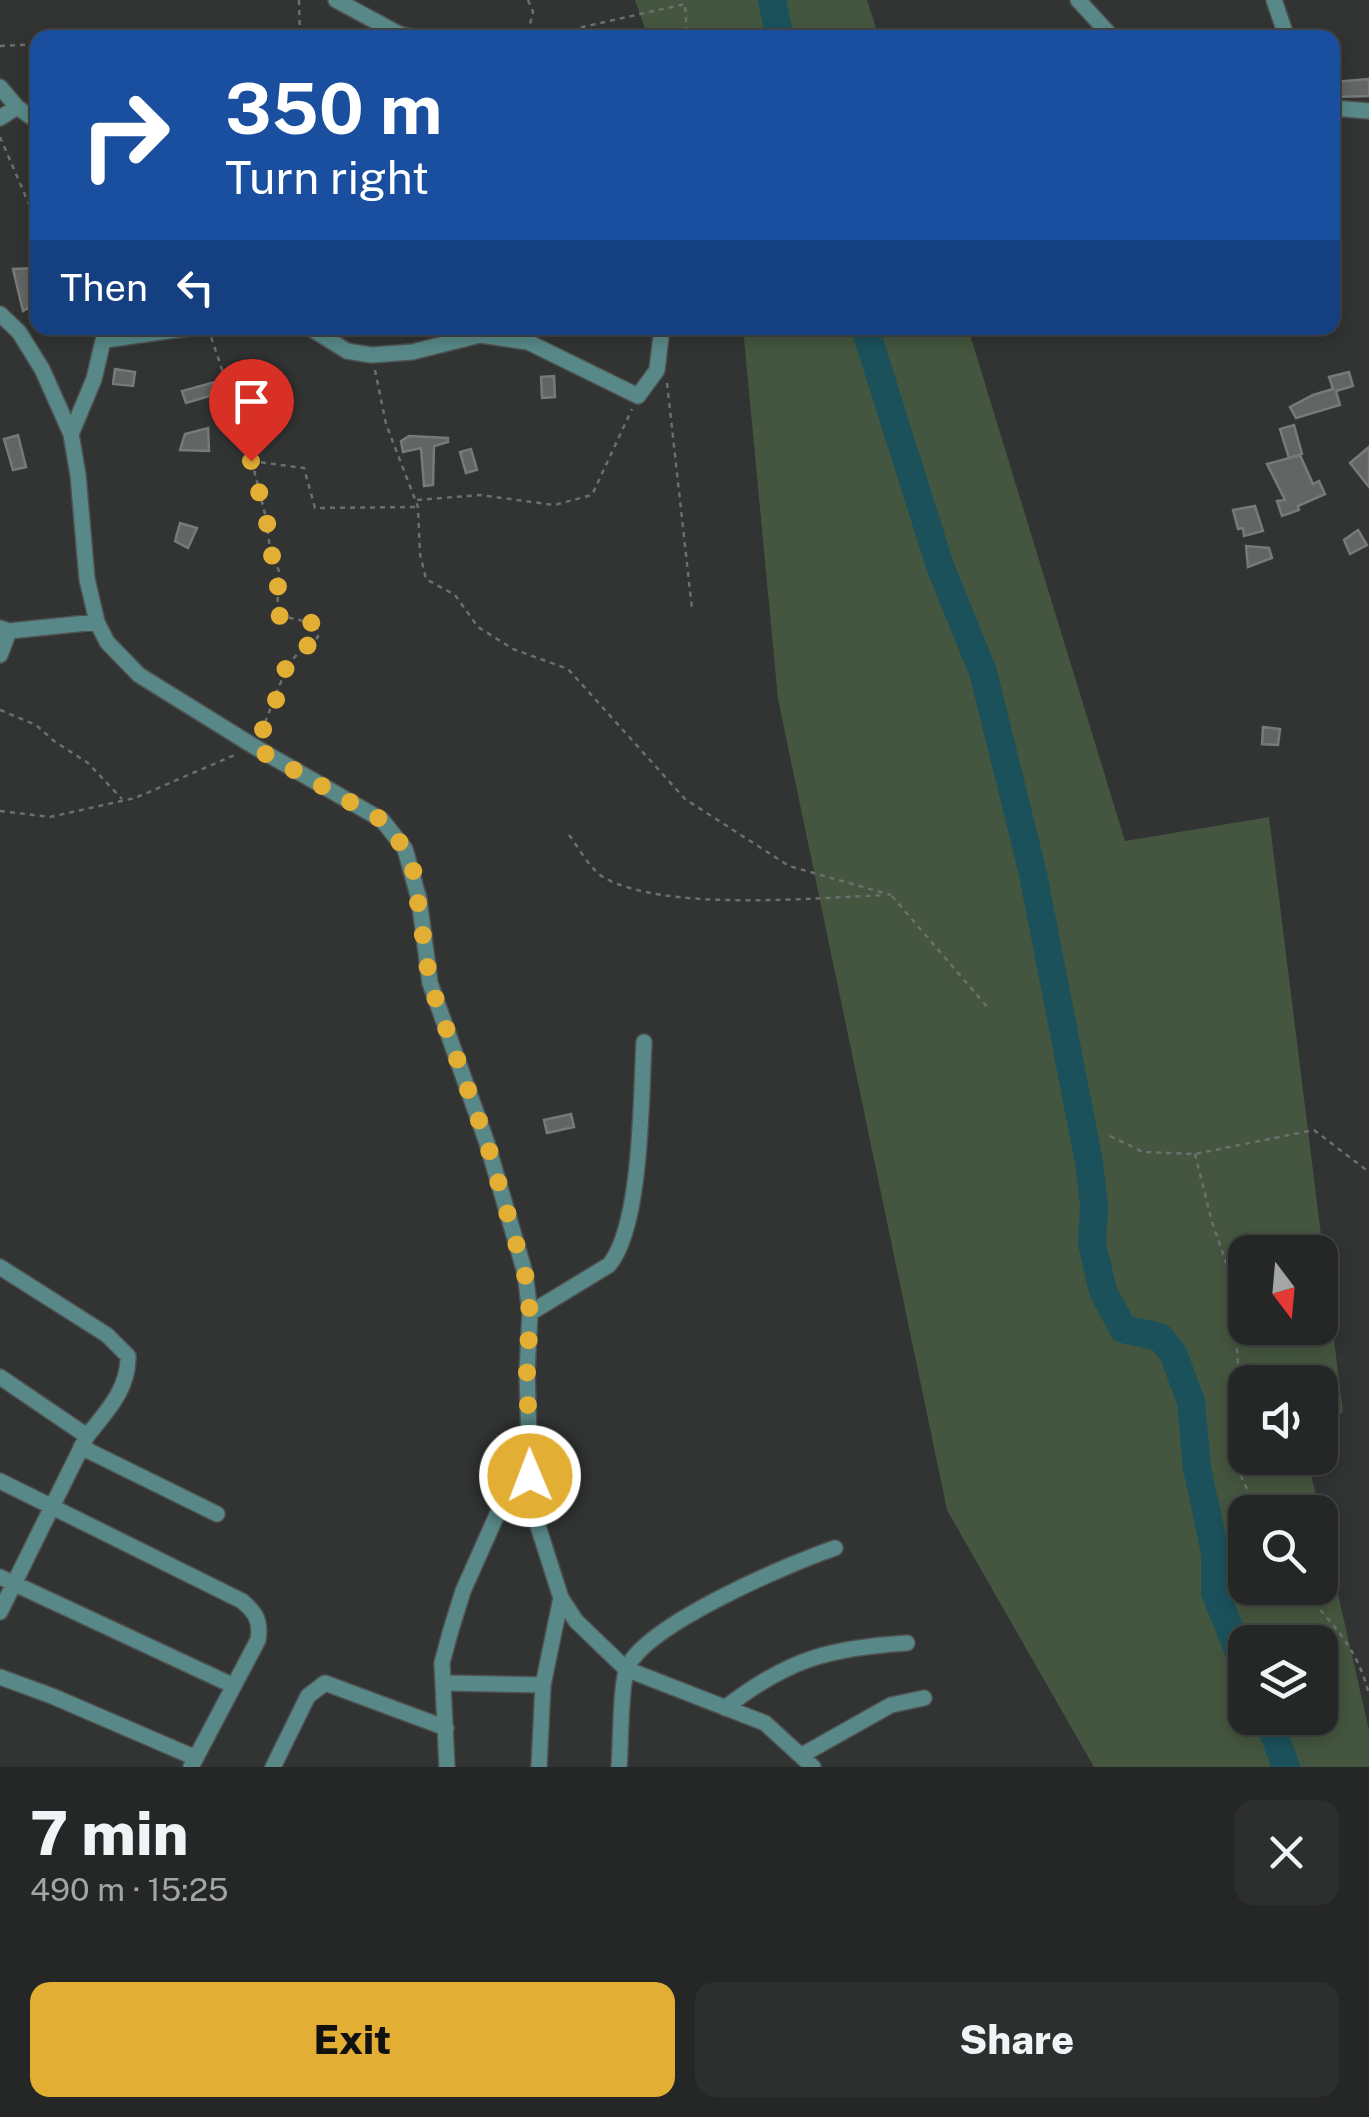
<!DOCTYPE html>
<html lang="en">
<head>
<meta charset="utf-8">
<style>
  body { margin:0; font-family:"Public Sans",sans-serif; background:#2d2f2e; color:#f1f3f6; height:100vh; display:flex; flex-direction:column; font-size:38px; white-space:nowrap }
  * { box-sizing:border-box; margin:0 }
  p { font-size:32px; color:#a3a5a7 }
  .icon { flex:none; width:55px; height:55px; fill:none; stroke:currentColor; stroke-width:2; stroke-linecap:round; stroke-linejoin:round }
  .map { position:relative; height:1767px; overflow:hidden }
  .side { display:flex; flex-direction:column; background:#252726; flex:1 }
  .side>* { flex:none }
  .hud { position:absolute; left:30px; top:30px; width:1310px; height:305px; border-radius:20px; box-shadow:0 5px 15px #0003,0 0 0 2px #424443; background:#1a4fa0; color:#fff; overflow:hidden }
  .needle { width:65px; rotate:164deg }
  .fabs { position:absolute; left:1228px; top:1235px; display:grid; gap:20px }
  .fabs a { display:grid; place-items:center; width:110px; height:110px; border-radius:20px; background:#252726; box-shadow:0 5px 15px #0003,0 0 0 2px #424443; font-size:50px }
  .pin { position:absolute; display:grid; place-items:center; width:85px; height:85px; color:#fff; margin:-102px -42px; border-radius:50% 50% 50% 0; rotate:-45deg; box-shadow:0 0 10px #0007 }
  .pin .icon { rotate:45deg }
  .me { position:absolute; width:110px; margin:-55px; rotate:359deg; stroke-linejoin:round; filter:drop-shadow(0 0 8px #0008) }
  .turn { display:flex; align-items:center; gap:35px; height:210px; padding:0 30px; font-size:45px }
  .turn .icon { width:130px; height:130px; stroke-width:2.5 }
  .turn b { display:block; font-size:70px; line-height:85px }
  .then { display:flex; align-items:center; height:95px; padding:0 30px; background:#0003; gap:20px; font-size:38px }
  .round { display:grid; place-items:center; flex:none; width:105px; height:105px; border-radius:20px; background:#2d2f2e }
  .summary { display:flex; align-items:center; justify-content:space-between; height:170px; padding:0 30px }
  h1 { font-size:60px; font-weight:800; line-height:75px }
  .cta { display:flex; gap:20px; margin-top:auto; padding:20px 30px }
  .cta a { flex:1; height:115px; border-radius:20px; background:#e3ae34; color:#111; font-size:40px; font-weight:800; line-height:115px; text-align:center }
  .cta a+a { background:#2d2f2e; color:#f1f3f6 }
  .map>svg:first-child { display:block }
  .grass { fill:#44563f; fill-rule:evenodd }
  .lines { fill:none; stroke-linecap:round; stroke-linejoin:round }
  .river { stroke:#1b515b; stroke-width:28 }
  .building { fill:#626563; stroke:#777a78; stroke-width:2.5 }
  .minor-casing { stroke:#4f5251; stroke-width:18 }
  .path { stroke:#6c6f6e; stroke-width:2.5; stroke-dasharray:5 5; stroke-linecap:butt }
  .minor { stroke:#588988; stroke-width:15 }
  .route { stroke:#e3ae34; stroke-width:18; stroke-dasharray:0 32.4 }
</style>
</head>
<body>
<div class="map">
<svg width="1369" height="1767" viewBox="0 0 1369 1767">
  <rect width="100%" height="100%" fill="#313433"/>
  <path class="grass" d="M 635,0 L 867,0 L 879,37 L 648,37 Z
    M 743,328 L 968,328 L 1125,841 L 1269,817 L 1343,1412 L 1320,1428 L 1320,1382 L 1245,1382 L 1245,1458 L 1307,1458 L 1320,1512 L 1245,1512 L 1245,1588 L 1320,1588 L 1320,1515 L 1369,1730 L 1369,1767 L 1094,1767 L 947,1510 L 778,699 ZM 1245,1252 L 1320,1252 L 1320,1328 L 1245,1328 ZM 1245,1642 L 1320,1642 L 1320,1718 L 1245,1718 Z"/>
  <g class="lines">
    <path class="river" d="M 772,0 L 780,38
      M 865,328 L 940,566 L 983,672 L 1033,874 L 1089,1162 L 1094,1205 L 1092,1244 L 1103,1291 L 1123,1329 L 1160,1337 L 1173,1353 L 1191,1402 L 1197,1468 L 1215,1552 L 1215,1592 L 1245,1667
      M 1268,1718 L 1286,1767"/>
  </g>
  <path class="building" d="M 1369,79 L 1369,96 L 1333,97 L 1334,82 Z
    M 38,268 L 38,302 L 23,311 L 13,269 Z
    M 115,369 L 135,372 L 133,386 L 113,384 Z
    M 1349,372 L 1353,386 L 1336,391 L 1340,405 L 1296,418 L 1290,407 L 1313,395 L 1333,389 L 1329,377 Z
    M 554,376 L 555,397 L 542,398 L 541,377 Z
    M 215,382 L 220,393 L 186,403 L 182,391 Z
    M 1294,425 L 1302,454 L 1289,458 L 1280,429 Z
    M 208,428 L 209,451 L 180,450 L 185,434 Z
    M 18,435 L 26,467 L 13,470 L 4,439 Z
    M 409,436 L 448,438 L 448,442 L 434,446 L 433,485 L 424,486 L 421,448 L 403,452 L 401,441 Z
    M 1369,447 L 1369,487 L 1350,463 Z
    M 471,449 L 477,470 L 466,473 L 460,452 Z
    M 1300,455 L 1313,484 L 1319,481 L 1325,494 L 1298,506 L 1299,510 L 1282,516 L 1277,501 L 1285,500 L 1267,464 Z
    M 1255,506 L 1263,531 L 1244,536 L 1243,528 L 1238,529 L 1233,510 Z
    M 180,523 L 197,528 L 188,548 L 175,541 Z
    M 1358,530 L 1367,545 L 1350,554 L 1344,540 Z
    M 1246,546 L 1269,548 L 1272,558 L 1248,567 Z
    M 1263,727 L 1280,729 L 1278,745 L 1262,744 Z
    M 571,1114 L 574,1127 L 547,1133 L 544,1120 Z"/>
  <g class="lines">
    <g class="minor-casing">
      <path id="minor" d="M 336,0 L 399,34 L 415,38
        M 1078,0 L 1113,38
        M 1274,0 L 1287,38
        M 509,38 L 529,38
        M 0,87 L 17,107 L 38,122
        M 1332,108 L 1369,111
        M 0,118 L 17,107
        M 0,314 L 19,332 L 42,369 L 71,434 L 78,475 L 87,579 L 97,622 L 107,642 L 139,675 L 255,747 L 382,820 L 405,849 L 419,899 L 430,983 L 487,1143 L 525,1273 L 530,1313 L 527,1372 L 530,1476 L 537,1523 L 561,1598 L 576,1621 L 626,1669 L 765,1723 L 813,1767
        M 310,328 L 347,351 L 371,355 L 412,352 L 480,335 L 528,342 L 638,396 L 657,370 L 662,328
        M 105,340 L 189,328
        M 71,434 L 94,379 L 106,328
        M 0,628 L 9,631 L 97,622
        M 0,655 L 9,631
        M 0,1267 L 107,1335 L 128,1356 C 129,1389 106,1412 87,1436
        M 530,1313 L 609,1265 C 642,1226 641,1096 644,1042
        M 0,1377 L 87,1436 L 0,1612
        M 81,1447 L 217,1514
        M 0,1481 L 242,1601 C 256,1613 261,1621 258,1640 L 191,1767
        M 0,1577 L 234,1686
        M 0,1677 L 52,1696 L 196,1758
        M 443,1683 L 543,1685
        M 725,1708 C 788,1659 829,1648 907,1643
        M 802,1755 L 891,1705 L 924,1698
        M 273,1767 L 308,1696 L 325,1683 L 446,1728
        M 447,1767 L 442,1663 L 450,1633 L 463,1591 L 500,1508 L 530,1476
        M 539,1767 L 543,1685 L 561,1598
        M 619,1767 C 621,1745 620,1682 628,1666 C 650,1623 788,1564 835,1548"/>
    </g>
    <path class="path" d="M 299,0 L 300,38
      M 528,0 L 533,12 L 530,24
      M 564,38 L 578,28 L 685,4 L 687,38
      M 0,46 L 38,44
      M 0,137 L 32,211
      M 208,328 L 248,446 L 267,522 L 270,551 L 279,571 L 277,615 L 317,624 L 318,637 C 310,645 300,650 293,659 C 282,673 269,715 260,734
      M 545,335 L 550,328
      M 375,370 L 386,424 L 418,507 L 420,554 L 426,579 L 455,595 L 478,627 L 513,649 L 568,669 L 685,799 L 789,866 L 891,895
      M 667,383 L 692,609
      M 251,461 L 304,468 L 315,508 L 417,507
      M 417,500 L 480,495 L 554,505 L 592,495 L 632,409
      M 0,710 L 36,725 L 54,741 L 88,763 L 122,799
      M 0,811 L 50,817 L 135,798 L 237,754
      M 569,835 C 579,848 590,869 603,877 C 663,912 814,898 885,895
      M 892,896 L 989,1009
      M 1110,1136 L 1143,1152 L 1195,1154 L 1314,1130 L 1369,1172
      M 1195,1154 L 1212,1222 L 1233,1283 L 1239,1382 L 1245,1416
      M 1245,1458 L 1238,1470 L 1258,1512
      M 1300,1588 C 1331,1621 1359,1650 1369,1695"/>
    <use href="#minor" class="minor"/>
  </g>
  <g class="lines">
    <path class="route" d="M 251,461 L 267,522 L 270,551 L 279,571 L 276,615 L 317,624 L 318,637 L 296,655 L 284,671 L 279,693 L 255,748 L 382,820 L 405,849 L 413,869 L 430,983 L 487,1143 L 525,1274 L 530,1313 L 527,1372 L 530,1476"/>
  </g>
</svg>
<div class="fabs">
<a><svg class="needle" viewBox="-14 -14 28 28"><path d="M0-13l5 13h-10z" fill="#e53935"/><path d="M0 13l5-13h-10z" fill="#a3a5a7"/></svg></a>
<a><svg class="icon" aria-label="sound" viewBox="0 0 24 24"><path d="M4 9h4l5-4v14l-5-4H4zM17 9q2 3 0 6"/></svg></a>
<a><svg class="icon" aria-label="search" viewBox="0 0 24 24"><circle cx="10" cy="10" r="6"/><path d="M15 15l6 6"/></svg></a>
<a><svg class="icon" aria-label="layers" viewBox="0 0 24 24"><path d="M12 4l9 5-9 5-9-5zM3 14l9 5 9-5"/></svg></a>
</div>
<div class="pin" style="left:251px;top:461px;background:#d93025"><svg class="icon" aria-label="arrive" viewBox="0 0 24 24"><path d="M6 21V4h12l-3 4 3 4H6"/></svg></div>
<svg class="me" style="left:530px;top:1476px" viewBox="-20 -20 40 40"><circle r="17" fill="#e3ae34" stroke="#fff" stroke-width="3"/><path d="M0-11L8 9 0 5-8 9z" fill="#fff"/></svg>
<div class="hud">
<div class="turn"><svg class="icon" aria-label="right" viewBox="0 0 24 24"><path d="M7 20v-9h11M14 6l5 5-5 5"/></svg><div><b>350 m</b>Turn right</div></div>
<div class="then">Then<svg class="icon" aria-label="left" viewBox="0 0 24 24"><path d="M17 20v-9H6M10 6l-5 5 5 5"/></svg></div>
</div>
</div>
<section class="side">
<div class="summary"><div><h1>7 min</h1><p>490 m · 15:25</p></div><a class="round"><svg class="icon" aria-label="close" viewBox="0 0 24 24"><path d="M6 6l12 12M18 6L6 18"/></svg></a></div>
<div class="cta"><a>Exit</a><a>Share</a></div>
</section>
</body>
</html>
